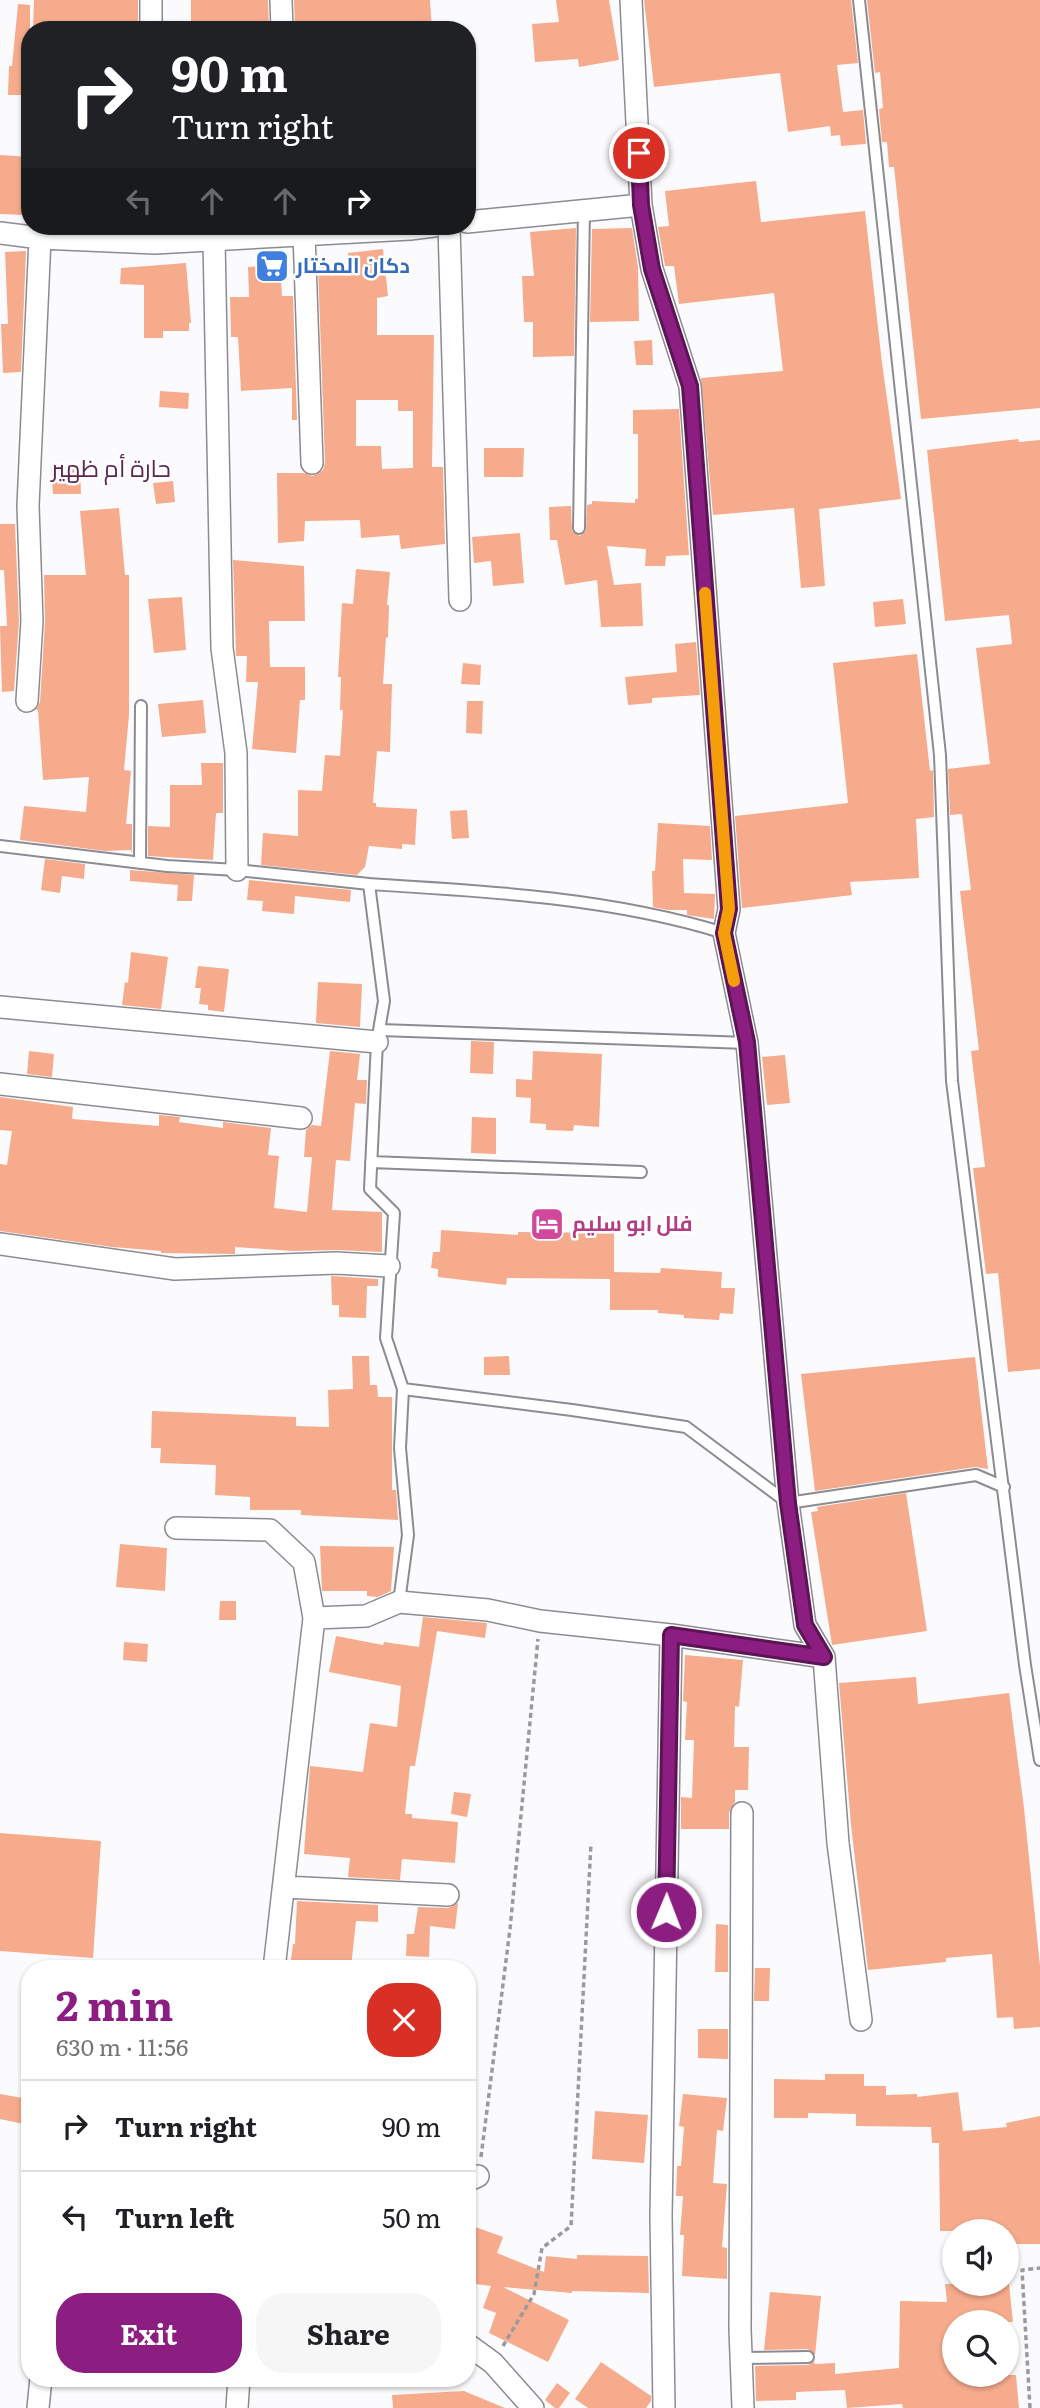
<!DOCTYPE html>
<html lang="en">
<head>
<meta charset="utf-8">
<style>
  body { margin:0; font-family:Literata,Cairo,serif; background:#f6f6f6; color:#202124; height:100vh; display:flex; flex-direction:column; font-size:26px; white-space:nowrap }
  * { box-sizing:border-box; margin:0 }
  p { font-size:23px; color:#757577 }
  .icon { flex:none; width:38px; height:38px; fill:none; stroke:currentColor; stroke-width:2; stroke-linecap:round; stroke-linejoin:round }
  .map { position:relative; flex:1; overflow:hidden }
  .drawer { position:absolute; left:21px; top:1960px; width:455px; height:427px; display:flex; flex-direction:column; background:#fff; border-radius:28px; box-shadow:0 2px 5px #0004 }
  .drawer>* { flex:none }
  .guide { position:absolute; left:21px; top:21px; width:455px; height:214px; border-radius:28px; box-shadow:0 2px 5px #0004; background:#202124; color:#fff; overflow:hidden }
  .fabs { position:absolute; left:942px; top:2219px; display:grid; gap:14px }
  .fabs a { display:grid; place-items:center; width:77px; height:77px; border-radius:50%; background:#fff; box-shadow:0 2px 5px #0004; font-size:35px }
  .pin { position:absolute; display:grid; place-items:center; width:60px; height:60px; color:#fff; margin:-30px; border:4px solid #fff; border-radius:50%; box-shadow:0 2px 7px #0007 }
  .me { position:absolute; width:77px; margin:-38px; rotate:1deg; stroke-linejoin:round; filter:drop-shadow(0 0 5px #0008) }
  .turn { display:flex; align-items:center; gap:24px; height:147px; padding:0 35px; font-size:32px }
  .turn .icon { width:91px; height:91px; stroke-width:2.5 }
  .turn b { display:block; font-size:49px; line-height:60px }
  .lanes { display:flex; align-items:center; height:66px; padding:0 35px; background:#0003; justify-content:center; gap:35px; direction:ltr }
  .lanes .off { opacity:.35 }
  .round { display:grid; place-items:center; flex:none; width:74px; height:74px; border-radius:28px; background:#f6f6f6 }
  .overview { display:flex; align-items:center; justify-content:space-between; height:119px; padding:0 35px }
  h1 { font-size:42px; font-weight:700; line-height:52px; color:#8c1e81 }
  .action { display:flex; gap:14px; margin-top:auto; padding:14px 35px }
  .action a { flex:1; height:80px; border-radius:28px; background:#8c1e81; color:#fff; font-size:28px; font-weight:700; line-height:80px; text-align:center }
  .action a+a { background:#f6f6f6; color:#202124 }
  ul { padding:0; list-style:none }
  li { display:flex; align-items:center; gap:21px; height:91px; padding:0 35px; border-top:2px solid #e0e0e0 }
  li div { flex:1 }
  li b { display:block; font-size:26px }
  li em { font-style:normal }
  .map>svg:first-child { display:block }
  .building { fill:#f6ab8c; fill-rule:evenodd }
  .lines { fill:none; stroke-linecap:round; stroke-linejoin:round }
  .service-casing { stroke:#8c8b92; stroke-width:14 }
  .minor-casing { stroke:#8c8b92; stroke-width:24 }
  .path { stroke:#9a9a9d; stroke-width:3.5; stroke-dasharray:5 3.5; stroke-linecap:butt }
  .service { stroke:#fff; stroke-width:10 }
  .minor { stroke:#fff; stroke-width:21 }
  .route-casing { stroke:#5b1454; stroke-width:18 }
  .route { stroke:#8c1e81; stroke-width:12 }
  .slow { stroke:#f59e0b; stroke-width:12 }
  .labels { text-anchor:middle; stroke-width:5; stroke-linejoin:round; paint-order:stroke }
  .shop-label { font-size:21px; font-weight:bold; fill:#366cbe; stroke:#fff; text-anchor:start }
  .hotel-label { font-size:21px; font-weight:bold; fill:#b23c85; stroke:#fff; text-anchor:start }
  .quarter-label { font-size:24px; fill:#5b2653; stroke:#fff }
</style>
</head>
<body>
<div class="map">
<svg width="1040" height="2408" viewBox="0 0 1040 2408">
  <rect width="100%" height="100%" fill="#fbfbfe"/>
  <path class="building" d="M 34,0 L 138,0 L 138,30 L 33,30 Z
    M 191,0 L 268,0 L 269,30 L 191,30 Z
    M 294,0 L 430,0 L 432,30 L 295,30 Z
    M 556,0 L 609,0 L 619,60 L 579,67 L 578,59 L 535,62 L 532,24 L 559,22 Z
    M 644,0 L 851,0 L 858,63 L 837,65 L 843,112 L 863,110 L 866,144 L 841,146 L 840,135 L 831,136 L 830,126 L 788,132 L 780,73 L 654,87 Z
    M 867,0 L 1040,0 L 1040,408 L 921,419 L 894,167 L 889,167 L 887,142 L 882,142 L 879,109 L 883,108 L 880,72 L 875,73 Z
    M 18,4 L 30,5 L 30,95 L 8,95 L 9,66 L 12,66 Z
    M 0,155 L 30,157 L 30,199 L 24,199 L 23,215 L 0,214 Z
    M 756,181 L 761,222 L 865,211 L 882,363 L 901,499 L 819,509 L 825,586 L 801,588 L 794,508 L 713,515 L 701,378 L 783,371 L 774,293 L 679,304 L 674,266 L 665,266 L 658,227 L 669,226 L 665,191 Z
    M 576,228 L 574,356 L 533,357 L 533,322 L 524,322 L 522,276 L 534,276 L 530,232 Z
    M 632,228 L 638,267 L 639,321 L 590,322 L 592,229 Z
    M 383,249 L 388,296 L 377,298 L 377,335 L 434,335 L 432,467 L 443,467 L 445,544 L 401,549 L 399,535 L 361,538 L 360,520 L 305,521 L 304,541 L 278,543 L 277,473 L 304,473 L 313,476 L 323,470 L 325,463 L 318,267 L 349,267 L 348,253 ZM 356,400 L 398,400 L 398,411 L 413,411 L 413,468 L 382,469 L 381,446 L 356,446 Z
    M 26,251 L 21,372 L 3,373 L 1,324 L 8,324 L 5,252 Z
    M 186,263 L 191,323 L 189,323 L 189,331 L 163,331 L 163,338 L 144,338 L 144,285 L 120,284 L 121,268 Z
    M 280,265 L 282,296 L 293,296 L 297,420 L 292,420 L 292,388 L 241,391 L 238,337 L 231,337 L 230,297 L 249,297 L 248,267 Z
    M 652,340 L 653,365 L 636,365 L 634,341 Z
    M 160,391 L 189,393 L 188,409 L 159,407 Z
    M 679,409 L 689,555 L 666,556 L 665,566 L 645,566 L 646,549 L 607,546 L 614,585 L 641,583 L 643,626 L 601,627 L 597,580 L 565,585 L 557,540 L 550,540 L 549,507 L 571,506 L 572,531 L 580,536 L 586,531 L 587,505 L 592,504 L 592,501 L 635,503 L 635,499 L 638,499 L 638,434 L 633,434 L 633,410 Z
    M 1018,439 L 1019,442 L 1040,440 L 1040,1369 L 1008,1372 L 998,1273 L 986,1274 L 973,1168 L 985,1167 L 971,1051 L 979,1050 L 960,891 L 971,890 L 962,814 L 950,815 L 948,769 L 990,764 L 976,648 L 1012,644 L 1009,615 L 945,621 L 927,450 Z
    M 484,448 L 524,448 L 523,477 L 484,477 Z
    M 80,466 L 81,494 L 53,494 L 51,468 Z
    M 173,481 L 175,502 L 156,504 L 153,483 Z
    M 119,508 L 125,575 L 129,575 L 129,715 L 124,770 L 131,771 L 126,824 L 132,824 L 132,854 L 131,850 L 105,851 L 20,840 L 24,806 L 86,812 L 89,777 L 43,780 L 38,710 L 36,710 L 40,702 L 45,622 L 44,575 L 86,575 L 80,511 Z
    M 0,524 L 15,524 L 19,621 L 14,691 L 2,692 L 0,626 L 7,626 L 4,570 L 0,570 Z
    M 520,533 L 524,583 L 493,586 L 491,561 L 474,563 L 472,537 Z
    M 233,560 L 304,566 L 305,621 L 269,621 L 270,667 L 305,667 L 305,700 L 300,700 L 296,753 L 252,749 L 258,682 L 246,682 L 247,656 L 236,656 Z
    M 356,569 L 390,572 L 387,605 L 389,605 L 388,638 L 386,637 L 383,684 L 392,684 L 390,752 L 377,751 L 373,803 L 376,803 L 376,807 L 417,809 L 415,845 L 402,844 L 402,849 L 369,846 L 365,867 L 357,875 L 261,865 L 263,833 L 298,836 L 298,790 L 322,791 L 325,755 L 340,756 L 343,710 L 340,710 L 341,677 L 338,677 L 342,603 L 353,604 Z
    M 182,597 L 186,650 L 154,653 L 148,599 Z
    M 903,599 L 906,624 L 875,627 L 873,602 Z
    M 696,642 L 700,695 L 652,698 L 652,703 L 628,705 L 625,677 L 677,672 L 675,644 Z
    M 917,654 L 930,771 L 933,770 L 934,817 L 916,819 L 919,878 L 850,882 L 852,895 L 742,908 L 735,816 L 848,803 L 833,663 Z
    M 463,663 L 481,665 L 480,685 L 461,684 Z
    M 203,700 L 206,733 L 162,737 L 158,704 Z
    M 467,701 L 483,701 L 482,734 L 466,733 Z
    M 201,763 L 223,763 L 223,813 L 216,813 L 213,860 L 148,856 L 148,826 L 170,827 L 170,785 L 202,785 Z
    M 467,810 L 469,838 L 452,839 L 450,811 Z
    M 658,823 L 710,826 L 712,860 L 683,859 L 684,893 L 715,894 L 714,919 L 687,915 L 687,910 L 668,910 L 653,907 L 652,871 L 655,871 Z
    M 45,859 L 85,864 L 84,879 L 62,876 L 60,893 L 41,890 Z
    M 130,870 L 194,875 L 192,901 L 177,901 L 178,885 L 130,881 Z
    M 249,880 L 351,890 L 350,902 L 295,896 L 294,914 L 262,911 L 263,901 L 247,900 Z
    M 131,952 L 168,957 L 161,1009 L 122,1005 L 125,982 L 128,983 Z
    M 198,966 L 229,969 L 224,1012 L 208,1010 L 208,1005 L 199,1004 L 201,988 L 195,988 Z
    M 318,982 L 362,984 L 360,1027 L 316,1023 Z
    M 471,1041 L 494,1042 L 493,1074 L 470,1073 Z
    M 29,1051 L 54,1054 L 52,1077 L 27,1074 Z
    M 330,1051 L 360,1054 L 357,1080 L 367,1080 L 366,1104 L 355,1103 L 350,1161 L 336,1160 L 332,1210 L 382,1212 L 382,1252 L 337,1250 L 292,1251 L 235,1247 L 235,1254 L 161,1253 L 161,1251 L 112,1247 L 0,1231 L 0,1164 L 7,1165 L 12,1131 L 0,1130 L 0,1097 L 73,1107 L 72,1119 L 159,1126 L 159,1115 L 180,1117 L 179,1122 L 223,1128 L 223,1122 L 271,1128 L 268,1155 L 279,1156 L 274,1208 L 307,1212 L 312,1157 L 304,1157 L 306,1130 L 312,1125 L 321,1126 Z
    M 533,1051 L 602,1054 L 599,1127 L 574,1125 L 573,1131 L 546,1130 L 546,1124 L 530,1123 L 531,1098 L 516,1097 L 516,1079 L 532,1080 Z
    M 785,1055 L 790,1103 L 767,1105 L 762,1057 Z
    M 472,1117 L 496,1118 L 496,1154 L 471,1153 Z
    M 441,1230 L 518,1235 L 518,1232 L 614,1233 L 614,1272 L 660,1273 L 661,1268 L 722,1272 L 721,1288 L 735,1288 L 733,1314 L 720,1313 L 719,1320 L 684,1318 L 684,1315 L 658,1313 L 658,1310 L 610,1310 L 610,1279 L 507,1278 L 506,1285 L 438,1277 L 438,1269 L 431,1268 L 433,1252 L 440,1252 Z
    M 331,1276 L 378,1279 L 378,1286 L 367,1286 L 366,1318 L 339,1317 L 339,1305 L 332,1305 Z
    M 352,1356 L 369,1356 L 370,1385 L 377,1385 L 378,1397 L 392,1397 L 392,1490 L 396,1490 L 398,1520 L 301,1515 L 301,1510 L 250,1510 L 250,1497 L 215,1495 L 216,1465 L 160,1463 L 161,1448 L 151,1448 L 152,1411 L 296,1417 L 296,1426 L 329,1427 L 328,1390 L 353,1389 Z
    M 509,1356 L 510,1375 L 484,1375 L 484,1357 Z
    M 975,1357 L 988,1469 L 975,1467 L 815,1491 L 801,1374 Z
    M 906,1493 L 927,1631 L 832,1645 L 811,1512 L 818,1511 L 817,1507 Z
    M 120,1544 L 167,1548 L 165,1591 L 116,1587 Z
    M 320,1546 L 394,1547 L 391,1591 L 378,1597 L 367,1596 L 367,1591 L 322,1591 Z
    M 220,1601 L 236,1601 L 236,1620 L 219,1620 Z
    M 423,1617 L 487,1623 L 485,1638 L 437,1631 L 415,1766 L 410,1766 L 405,1814 L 412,1814 L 412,1818 L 458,1822 L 455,1863 L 402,1859 L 400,1880 L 348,1877 L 350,1858 L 304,1854 L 310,1766 L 363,1772 L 370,1723 L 397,1727 L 401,1686 L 329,1672 L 336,1636 L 383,1645 L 384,1642 L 419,1647 Z
    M 124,1642 L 148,1644 L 147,1662 L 123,1660 Z
    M 685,1655 L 743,1660 L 739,1707 L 735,1706 L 734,1747 L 749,1747 L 748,1790 L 735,1790 L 735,1802 L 729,1812 L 729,1829 L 681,1829 L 681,1797 L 692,1798 L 694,1740 L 685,1740 L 687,1702 L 683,1701 Z
    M 916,1677 L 918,1704 L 1009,1693 L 1024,1808 L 1040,1966 L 1040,2027 L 1014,2029 L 1013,2017 L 997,2018 L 992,1954 L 946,1958 L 946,1962 L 868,1970 L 851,1825 L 839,1683 Z
    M 454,1792 L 471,1794 L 467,1817 L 451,1814 Z
    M 0,1833 L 101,1841 L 93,1958 L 0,1951 Z
    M 297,1901 L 378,1905 L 378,1922 L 356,1921 L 351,1967 L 335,1965 L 335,1969 L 314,1969 L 315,1963 L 291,1960 L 293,1944 L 295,1944 Z
    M 458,1903 L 455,1929 L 430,1926 L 429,1957 L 406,1956 L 407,1934 L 414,1934 L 418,1907 L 448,1908 Z
    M 716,1924 L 728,1925 L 728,1972 L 715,1972 Z
    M 755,1968 L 770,1968 L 769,2001 L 754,2001 Z
    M 698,2029 L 728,2029 L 728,2059 L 698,2058 Z
    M 825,2074 L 864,2074 L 864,2086 L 886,2086 L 886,2095 L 917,2094 L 917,2097 L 958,2092 L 963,2131 L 1007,2127 L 1006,2123 L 1040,2116 L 1040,2244 L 1006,2244 L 1006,2231 L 940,2231 L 939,2143 L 932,2143 L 931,2127 L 856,2126 L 856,2114 L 808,2113 L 808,2118 L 774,2118 L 774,2079 L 825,2080 Z
    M 0,2094 L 28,2099 L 24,2124 L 0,2119 Z
    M 683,2094 L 727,2098 L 723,2131 L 717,2130 L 713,2183 L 727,2184 L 722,2247 L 727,2248 L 727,2279 L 682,2276 L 684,2235 L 680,2235 L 683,2196 L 676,2196 L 677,2166 L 681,2166 L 684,2127 L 679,2126 Z
    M 595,2111 L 648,2115 L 644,2163 L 592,2159 Z
    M 467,2224 L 503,2237 L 497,2253 L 544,2272 L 546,2256 L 577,2259 L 577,2255 L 648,2256 L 649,2293 L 572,2291 L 572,2293 L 503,2287 L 569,2320 L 548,2362 L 489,2333 L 496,2313 L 483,2308 L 491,2286 L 467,2283 Z
    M 945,2284 L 1009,2284 L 1013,2322 L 954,2322 L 954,2375 L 1016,2375 L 1019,2408 L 903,2408 L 902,2404 L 847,2408 L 845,2390 L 796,2392 L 796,2400 L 756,2401 L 755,2366 L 808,2365 L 815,2361 L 814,2364 L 835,2363 L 835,2374 L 899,2368 L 900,2301 L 947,2302 Z
    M 770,2292 L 821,2296 L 815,2355 L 808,2349 L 764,2350 Z
    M 601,2362 L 651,2396 L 651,2401 L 646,2408 L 588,2408 L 575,2399 Z
    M 557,2383 L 570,2393 L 559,2408 L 555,2408 L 545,2400 Z
    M 464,2391 L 505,2408 L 393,2408 L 392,2395 Z"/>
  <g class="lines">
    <g class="service-casing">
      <path id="service" d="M 859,0 L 940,755 L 952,1081 L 1025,1665 L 1040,1760
        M 579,528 L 584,209
        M 0,846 L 167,866 L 237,870 L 369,884
        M 140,863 L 141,706
        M 380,1030 L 747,1043
        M 371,1162 L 641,1172
        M 403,1389 L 572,1410 L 686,1427 L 788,1503 L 976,1475 L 1004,1487
        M 399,1602 L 408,1535 L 400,1448 L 403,1389 L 386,1338 L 394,1213 L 370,1189 L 377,1042 L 384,1001 L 369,884 C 486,891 612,898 724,933
        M 741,2358 L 808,2357"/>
    </g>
    <g class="minor-casing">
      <path id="minor" d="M 151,0 L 151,30
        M 281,0 L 282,30
        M 631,0 L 641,205 L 652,269 L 690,386 L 729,909 L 724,933 L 747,1043 L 788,1503 L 805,1625 L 824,1657 L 838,1843 L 861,2020
        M 467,222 L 641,205
        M 449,226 L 460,600
        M 0,233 L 40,238 L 155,243 L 410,229 L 434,226
        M 304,233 L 312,463
        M 214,240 L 222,648 L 236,753 L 237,870
        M 27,701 L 32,621 L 28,506 L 40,238
        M 0,1007 L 377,1042
        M 0,1084 L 301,1118
        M 0,1244 L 175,1269 L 336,1263 L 389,1266
        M 176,1528 L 270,1530 L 304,1562 L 314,1618 L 274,1969
        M 314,1618 L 366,1616 L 399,1602 L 488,1610 L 540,1621 L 671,1635 L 824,1657
        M 742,1813 L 740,2329 L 743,2408
        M 284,1887 L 448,1895
        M 467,2181 L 478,2176
        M 467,2344 L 493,2363 L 533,2408
        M 38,2408 L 41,2378
        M 237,2408 L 239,2378
        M 664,2408 L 661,2216 L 671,1635"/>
    </g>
    <path class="path" d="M 481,2157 L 510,1929 L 538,1639
      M 503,2346 L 534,2294 L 542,2248 L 571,2226 L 591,1843
      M 1030,2408 L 1022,2270 L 1040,2268"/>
    <use href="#service" class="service"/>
    <use href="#minor" class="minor"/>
  </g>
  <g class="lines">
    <g class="route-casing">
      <path id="route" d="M 639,153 L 641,205 L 652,269 L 690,386 L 729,909 L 724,933 L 747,1042 L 788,1503 L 805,1625 L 824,1657 L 671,1635 L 666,1912"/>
    </g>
    <use href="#route" class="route"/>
    <path class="slow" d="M 705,593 L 729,909 L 724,933 L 734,981"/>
  </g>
  <defs>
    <g id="supermarket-square" transform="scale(1.75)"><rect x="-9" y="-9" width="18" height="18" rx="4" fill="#3f7fe0" stroke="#fff"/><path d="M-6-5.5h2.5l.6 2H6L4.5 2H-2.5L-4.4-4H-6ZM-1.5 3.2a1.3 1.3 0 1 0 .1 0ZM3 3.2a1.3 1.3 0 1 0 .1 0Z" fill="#fff"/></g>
    <g id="hotel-square" transform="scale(1.75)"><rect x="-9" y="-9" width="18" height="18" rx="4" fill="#d1479c" stroke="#fff"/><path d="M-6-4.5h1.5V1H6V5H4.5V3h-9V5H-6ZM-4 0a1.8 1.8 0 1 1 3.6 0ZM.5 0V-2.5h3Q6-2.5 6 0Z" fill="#fff"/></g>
  </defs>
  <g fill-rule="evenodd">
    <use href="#supermarket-square" x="272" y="266"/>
    <use href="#hotel-square" x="547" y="1224"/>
  </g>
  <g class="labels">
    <g class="shop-label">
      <text x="296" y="273">دكان المختار</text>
    </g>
    <g class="hotel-label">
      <text x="572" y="1231">فلل ابو سليم</text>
    </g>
    <g class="quarter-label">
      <text x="111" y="477">حارة أم ظهير</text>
    </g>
  </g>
</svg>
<div class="fabs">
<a><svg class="icon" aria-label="sound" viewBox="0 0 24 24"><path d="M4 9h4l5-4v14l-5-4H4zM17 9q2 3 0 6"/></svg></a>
<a><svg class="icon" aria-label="search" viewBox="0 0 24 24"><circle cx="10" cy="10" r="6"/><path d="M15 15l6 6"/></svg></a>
</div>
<div class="pin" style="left:639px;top:153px;background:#d93025"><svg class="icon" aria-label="arrive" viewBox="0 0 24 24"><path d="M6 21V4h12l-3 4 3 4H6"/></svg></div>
<svg class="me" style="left:666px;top:1912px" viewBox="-20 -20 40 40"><circle r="17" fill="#8c1e81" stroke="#fff" stroke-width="3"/><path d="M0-11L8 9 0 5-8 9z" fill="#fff"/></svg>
<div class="guide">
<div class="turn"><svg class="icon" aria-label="right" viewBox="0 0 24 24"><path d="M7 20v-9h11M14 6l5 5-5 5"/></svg><div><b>90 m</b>Turn right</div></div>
<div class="lanes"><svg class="icon off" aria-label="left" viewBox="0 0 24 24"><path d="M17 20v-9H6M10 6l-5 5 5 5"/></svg><svg class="icon off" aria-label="ahead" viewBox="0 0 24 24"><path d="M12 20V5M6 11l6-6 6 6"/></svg><svg class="icon off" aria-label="ahead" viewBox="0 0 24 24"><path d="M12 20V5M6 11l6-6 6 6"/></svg><svg class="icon" aria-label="right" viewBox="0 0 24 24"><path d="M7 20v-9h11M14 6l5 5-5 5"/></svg></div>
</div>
<section class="drawer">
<div class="overview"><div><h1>2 min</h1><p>630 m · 11:56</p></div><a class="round" style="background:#d93025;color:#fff"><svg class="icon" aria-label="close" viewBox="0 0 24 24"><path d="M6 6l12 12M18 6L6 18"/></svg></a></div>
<ul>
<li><svg class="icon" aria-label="right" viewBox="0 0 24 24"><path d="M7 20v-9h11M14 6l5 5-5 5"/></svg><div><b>Turn right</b></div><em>90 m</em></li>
<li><svg class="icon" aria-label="left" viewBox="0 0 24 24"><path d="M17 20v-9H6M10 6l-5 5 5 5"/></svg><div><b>Turn left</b></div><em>50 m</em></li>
</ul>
<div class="action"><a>Exit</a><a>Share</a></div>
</section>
</div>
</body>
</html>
